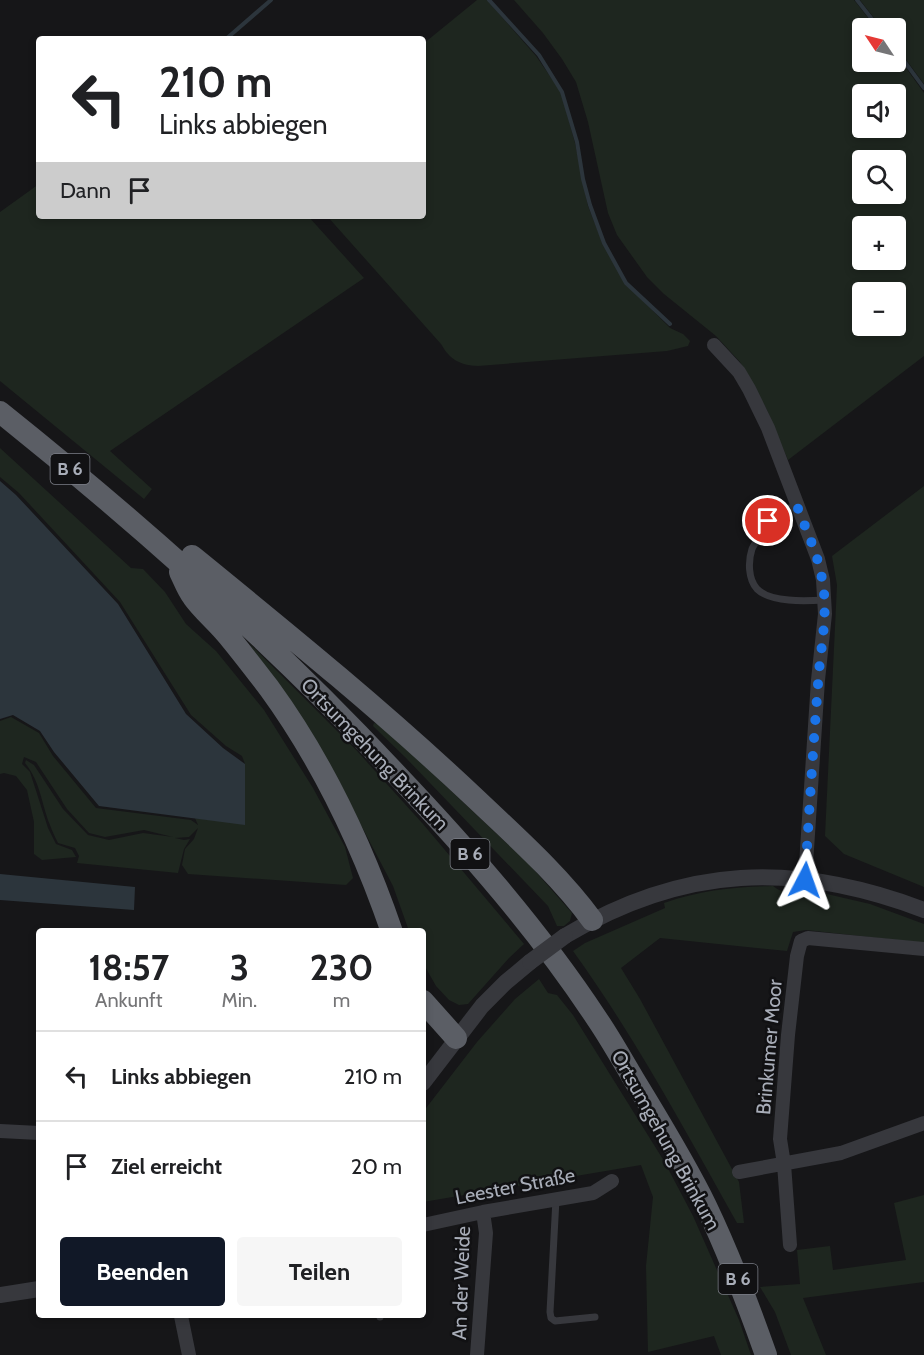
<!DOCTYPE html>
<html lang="de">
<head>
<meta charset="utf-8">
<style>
  body { margin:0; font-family:Cabin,sans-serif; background:#f6f6f6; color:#202124; height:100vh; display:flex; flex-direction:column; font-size:22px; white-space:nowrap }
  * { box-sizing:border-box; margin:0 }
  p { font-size:20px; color:#757577 }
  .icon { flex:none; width:33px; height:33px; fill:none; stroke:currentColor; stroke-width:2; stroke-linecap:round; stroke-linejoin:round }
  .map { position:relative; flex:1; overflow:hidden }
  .sheet { position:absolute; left:36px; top:928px; width:390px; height:390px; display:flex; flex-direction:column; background:#fff; border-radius:6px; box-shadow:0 3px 9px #0003 }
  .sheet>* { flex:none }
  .guide { position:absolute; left:36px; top:36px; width:390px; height:183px; border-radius:6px; box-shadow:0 3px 9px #0003; background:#fff; color:#202124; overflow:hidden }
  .needle { width:39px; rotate:305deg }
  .fabs { position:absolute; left:852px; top:18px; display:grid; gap:12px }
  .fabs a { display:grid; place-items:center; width:54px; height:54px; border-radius:6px; background:#fff; box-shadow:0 3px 9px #0003; font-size:30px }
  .pin { position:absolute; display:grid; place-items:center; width:51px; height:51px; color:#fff; margin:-26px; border:3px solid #fff; border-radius:50%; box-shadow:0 2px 6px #0007 }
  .me { position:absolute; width:66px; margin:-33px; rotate:4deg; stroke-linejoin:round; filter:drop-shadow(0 0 4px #0008) }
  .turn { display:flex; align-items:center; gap:21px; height:126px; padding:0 24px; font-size:27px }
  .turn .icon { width:78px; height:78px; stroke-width:2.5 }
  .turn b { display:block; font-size:42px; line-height:51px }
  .then { display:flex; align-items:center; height:57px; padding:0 24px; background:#0003; gap:12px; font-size:22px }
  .eta { display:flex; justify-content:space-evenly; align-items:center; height:102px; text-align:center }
  .eta b { font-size:36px; font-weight:800; line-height:42px }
  .primary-button { display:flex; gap:12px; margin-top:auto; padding:12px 24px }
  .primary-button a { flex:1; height:69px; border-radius:6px; background:#111827; color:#fff; font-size:24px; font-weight:800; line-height:69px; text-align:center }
  .primary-button a+a { background:#f6f6f6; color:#202124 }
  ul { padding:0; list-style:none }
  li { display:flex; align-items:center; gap:18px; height:90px; padding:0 24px; border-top:2px solid #e0e0e0 }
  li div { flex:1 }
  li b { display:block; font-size:22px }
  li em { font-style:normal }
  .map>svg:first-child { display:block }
  .green { fill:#1e261f; fill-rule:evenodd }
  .water { fill:#2c353c }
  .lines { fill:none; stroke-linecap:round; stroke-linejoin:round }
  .stream { stroke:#2c353c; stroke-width:4 }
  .service { stroke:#37383d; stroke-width:7 }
  .minor { stroke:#37383d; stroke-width:14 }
  .tertiary { stroke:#37383d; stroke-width:16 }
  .trunk { stroke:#5b5e65; stroke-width:22 }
  .tertiary-bridge { stroke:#37383d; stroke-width:16 }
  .route { stroke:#1a73e8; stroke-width:10; stroke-dasharray:0 18 }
  .labels { text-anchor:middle; stroke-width:5; stroke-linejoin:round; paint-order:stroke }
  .shield { fill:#111113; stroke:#7b7e86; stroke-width:1.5 }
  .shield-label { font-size:18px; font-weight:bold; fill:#a8adb8 }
  .street-label { font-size:20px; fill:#a8adb8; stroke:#111113 }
</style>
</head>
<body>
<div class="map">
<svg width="924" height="1355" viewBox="0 0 924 1355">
  <rect width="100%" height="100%" fill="#161618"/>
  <path class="green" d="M 477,0 L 487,0 L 536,56 L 561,92 L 575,143 L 588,206 L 603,244 L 625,283 L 670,328 L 683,334 L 690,341 L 688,346 L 667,351 L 478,366 C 460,365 450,360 441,344 L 327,216 L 423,216 L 423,44 Z
    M 514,0 L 854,0 L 876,28 L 862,28 L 862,62 L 896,62 L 896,54 L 924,93 L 924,356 L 788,460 L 767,410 L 740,362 L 716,336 L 664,294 L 647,277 L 617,235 L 608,213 L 588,122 L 576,82 L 562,59 L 543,33 ZM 862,94 L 896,94 L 896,128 L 862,128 ZM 862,160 L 896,160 L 896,194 L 862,194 ZM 862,226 L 896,226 L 896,260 L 862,260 ZM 862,292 L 896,292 L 896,326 L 862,326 Z
    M 860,0 L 924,0 L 924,84 L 896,46 L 896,28 L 882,28 Z
    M 39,184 L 39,216 L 308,216 L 364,278 L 110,451 L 152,489 L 144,499 L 0,381 L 0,212 Z
    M 0,448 L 131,568 L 143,569 L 165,592 L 186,624 L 216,651 L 264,710 L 313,788 L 345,847 L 353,878 L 346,885 L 188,874 L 182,865 L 185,849 L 194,839 L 198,828 L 189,837 L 175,838 L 184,840 L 190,839 L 184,849 L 178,873 L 77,863 L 79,856 L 75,848 L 58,843 C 55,837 52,831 50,825 C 41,803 41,783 25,763 L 26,760 L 34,765 L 63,809 L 88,835 L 109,840 L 143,833 L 173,837 L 144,830 L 105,837 L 89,833 L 67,809 L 36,762 L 24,757 L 22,764 L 30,772 L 48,828 L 56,844 L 72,850 L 76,857 L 42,860 L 34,854 L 34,822 L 27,790 L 16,776 L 4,773 L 0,774 L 0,721 L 11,717 L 39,733 L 53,756 L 96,808 L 191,820 L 198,825 L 195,818 L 245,824 L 245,764 L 242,756 L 226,746 L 191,715 L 120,602 L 19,493 L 0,477 Z
    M 924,486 L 924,887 L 844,854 L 825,836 L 837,585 L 832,556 Z
    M 249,643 L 357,751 L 423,824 L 524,944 L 509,958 L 468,1004 L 459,1005 L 449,1000 L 436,986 L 423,963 L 423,932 L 409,931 L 393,886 L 330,766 Z
    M 374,723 L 380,724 L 529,864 L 572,913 L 570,921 L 564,926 L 557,926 L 548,906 L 406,758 L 373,726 Z
    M 773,886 C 782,894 803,897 814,891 L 870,904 L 924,924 L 924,943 L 806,930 L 793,932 L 787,951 L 660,938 L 621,968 L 640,999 L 739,1182 L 744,1223 L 737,1223 C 685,1130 635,1037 573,951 L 585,943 L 665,908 L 664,903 C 702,890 733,887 773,886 Z
    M 539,979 L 548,993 L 557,995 L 573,1015 L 664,1161 L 693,1216 L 739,1320 L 751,1355 L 721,1355 L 714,1336 L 648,1352 L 646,1266 L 653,1197 L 641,1165 L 423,1202 L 423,1112 L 477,1042 L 515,999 Z
    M 924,1195 L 924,1282 L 803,1298 L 826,1355 L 791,1355 L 775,1312 L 760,1287 L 800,1284 L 797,1250 L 830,1246 L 833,1270 L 906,1260 L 894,1203 Z"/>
  <path class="water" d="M 0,481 L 16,495 L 118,604 L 186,714 L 223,748 L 245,764 L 245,825 L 99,806 L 54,752 L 40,731 L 13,715 L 0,719 Z
    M 0,874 L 135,887 L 134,910 L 0,900 Z"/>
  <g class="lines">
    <path class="stream" d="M 489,0 L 539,55 L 562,92 L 577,142 L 583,179 L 590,205 L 604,243 L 626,283 L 670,324
      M 857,0 L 879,28
      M 226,39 L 271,0
      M 896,50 L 924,88"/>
    <path class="service" d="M 797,506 C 790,508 781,510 775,514 C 768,519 766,526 762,533 C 759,538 754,544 752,549 C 748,561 748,579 757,589 C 771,603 806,601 825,600
      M 556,1199 L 550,1312 L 551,1318 L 555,1321 L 595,1317
      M 380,1317 L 380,1316"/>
    <path class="minor" d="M 714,345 L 739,372 L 749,389 L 768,428 L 818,559 L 823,580 L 825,614 L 818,680 L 805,880
      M 0,1131 L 39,1133
      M 739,1172 L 841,1153 L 924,1123
      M 423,1225 L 483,1212 L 593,1193 L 612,1181
      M 790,1245 L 784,1164 L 780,1139 L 788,1035 L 797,956 L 801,941 L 808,938 L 924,949
      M 181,1316 L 189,1355
      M 477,1355 L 486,1233 L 483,1212"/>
    <path class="tertiary" d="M 565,936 C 684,865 795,861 924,910
      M 423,1083 L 482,1006 L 506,982 L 530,962
      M 0,1295 L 39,1289"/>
    <path class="trunk" d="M 0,412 C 140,524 275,644 397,775 C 469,851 539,931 597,1019 C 612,1041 625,1065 639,1088 C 662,1126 686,1165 706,1206 C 729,1254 748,1304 766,1355
      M 192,556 C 289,635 385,713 476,799 C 516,837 559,875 592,920
      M 180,572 C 184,580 187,589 193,597 C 203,611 218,623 229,637 C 243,654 256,671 269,688 C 323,762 362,845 392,932
      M 423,1001 L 456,1038"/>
    <path class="tertiary-bridge" d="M 530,962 L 565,936"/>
  </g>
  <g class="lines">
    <path class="route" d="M 768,521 C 776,512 785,510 797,506 C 806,530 818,554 822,579 C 829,614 820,649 818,684 C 813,749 809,814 805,880"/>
  </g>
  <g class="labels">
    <g class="shield">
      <rect x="50.5" y="454" width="39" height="30" rx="4.5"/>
      <rect x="450.5" y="839" width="39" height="30" rx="4.5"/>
      <rect x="718.5" y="1264" width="39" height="30" rx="4.5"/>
    </g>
    <g class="shield-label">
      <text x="70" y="475">B 6</text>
      <text x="470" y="860">B 6</text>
      <text x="738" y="1285">B 6</text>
    </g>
    <g class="street-label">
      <text transform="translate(375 754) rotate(46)" y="7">Ortsumgehung Brinkum</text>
      <text transform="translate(769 1047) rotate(-85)" y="7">Brinkumer Moor</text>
      <text transform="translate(666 1140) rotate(61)" y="7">Ortsumgehung Brinkum</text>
      <text transform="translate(515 1186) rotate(-11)" y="7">Leester Straße</text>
      <text transform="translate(461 1283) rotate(-88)" y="7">An der Weide</text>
    </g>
  </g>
</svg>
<div class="fabs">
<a><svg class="needle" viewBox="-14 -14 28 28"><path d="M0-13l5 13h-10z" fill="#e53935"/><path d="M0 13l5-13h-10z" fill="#757577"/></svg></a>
<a><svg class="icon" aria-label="sound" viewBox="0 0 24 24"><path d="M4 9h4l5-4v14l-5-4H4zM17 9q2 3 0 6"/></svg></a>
<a><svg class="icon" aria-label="search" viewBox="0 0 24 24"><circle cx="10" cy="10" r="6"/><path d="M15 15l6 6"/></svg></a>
<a>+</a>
<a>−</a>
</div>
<div class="pin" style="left:768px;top:521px;background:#d93025"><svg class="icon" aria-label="arrive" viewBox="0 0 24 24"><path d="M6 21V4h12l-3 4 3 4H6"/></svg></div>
<svg class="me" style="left:805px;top:880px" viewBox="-20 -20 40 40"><path d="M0-17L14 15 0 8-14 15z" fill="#1a73e8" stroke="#fff" stroke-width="4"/></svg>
<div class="guide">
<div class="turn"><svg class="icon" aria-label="left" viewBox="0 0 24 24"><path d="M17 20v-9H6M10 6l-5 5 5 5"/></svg><div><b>210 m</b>Links abbiegen</div></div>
<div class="then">Dann<svg class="icon" aria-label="arrive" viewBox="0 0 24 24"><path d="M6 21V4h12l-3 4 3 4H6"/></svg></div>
</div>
<section class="sheet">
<div class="eta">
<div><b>18:57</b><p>Ankunft</p></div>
<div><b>3</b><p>Min.</p></div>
<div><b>230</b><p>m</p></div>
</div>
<ul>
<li><svg class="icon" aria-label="left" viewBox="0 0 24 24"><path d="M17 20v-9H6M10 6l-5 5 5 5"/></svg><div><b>Links abbiegen</b></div><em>210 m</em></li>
<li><svg class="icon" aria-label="arrive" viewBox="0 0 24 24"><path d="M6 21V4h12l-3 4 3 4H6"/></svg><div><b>Ziel erreicht</b></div><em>20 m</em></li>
</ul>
<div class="primary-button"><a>Beenden</a><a>Teilen</a></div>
</section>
</div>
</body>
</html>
